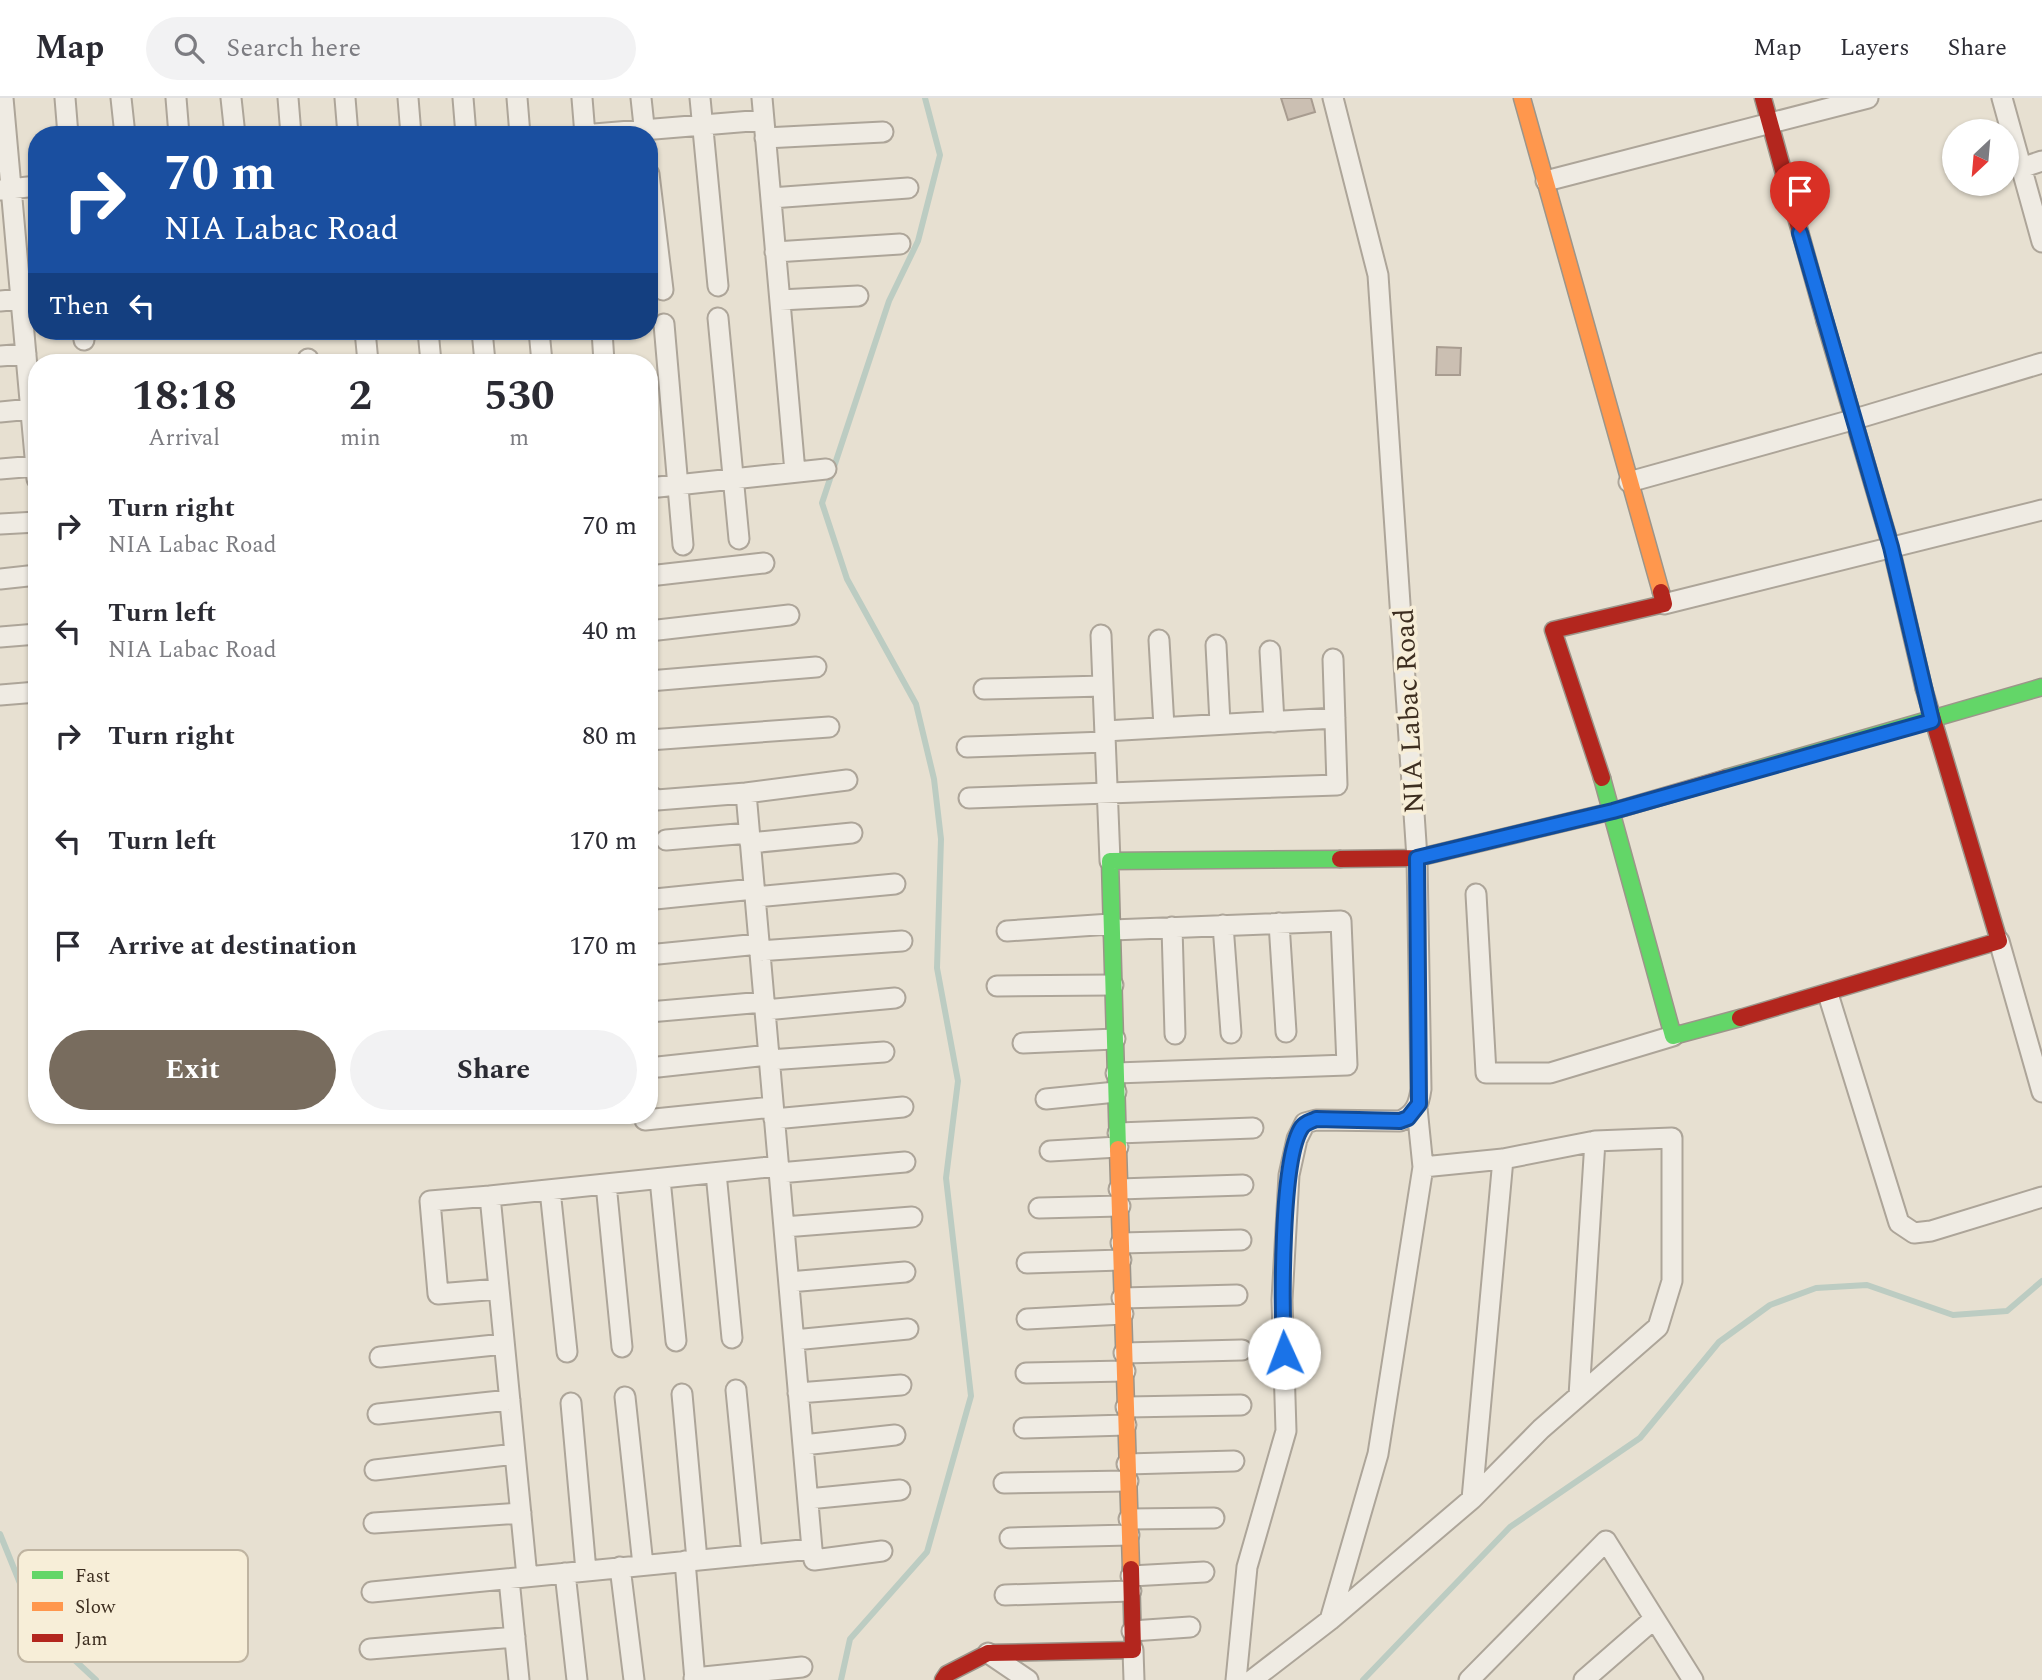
<!DOCTYPE html>
<html lang="en">
<head>
<meta charset="utf-8">
<style>
  body { margin:0; font-family:Spectral,serif; background:#f2f2f3; color:#2b2b33; height:100vh; display:flex; flex-direction:column; font-size:26px; white-space:nowrap }
  * { box-sizing:border-box; margin:0 }
  p { font-size:23px; color:#7c7c81 }
  .icon { flex:none; width:38px; height:38px; fill:none; stroke:currentColor; stroke-width:2; stroke-linecap:round; stroke-linejoin:round }
  .map { position:relative; flex:1; overflow:hidden }
  .drawer { position:absolute; left:28px; top:256px; width:630px; height:770px; display:flex; flex-direction:column; background:#fff; border-radius:28px; box-shadow:0 2px 5px #0004 }
  .drawer>* { flex:none }
  .banner { position:absolute; left:28px; top:28px; width:630px; height:214px; border-radius:28px; box-shadow:0 2px 5px #0004; background:#1a4fa0; color:#fff; overflow:hidden }
  .needle { width:46px; rotate:206deg }
  .fabs { position:absolute; left:1942px; top:21px; display:grid; gap:14px }
  .fabs a { display:grid; place-items:center; width:77px; height:77px; border-radius:50%; background:#fff; box-shadow:0 2px 5px #0004; font-size:35px }
  .pin { position:absolute; display:grid; place-items:center; width:60px; height:60px; color:#fff; margin:-72px -30px; border-radius:50% 50% 50% 0; rotate:-45deg; box-shadow:0 0 7px #0007 }
  .pin .icon { rotate:45deg }
  .me { position:absolute; width:77px; margin:-38px; rotate:358deg; stroke-linejoin:round; filter:drop-shadow(0 0 5px #0008) }
  .turn { display:flex; align-items:center; gap:24px; height:147px; padding:0 21px; font-size:32px }
  .turn .icon { width:91px; height:91px; stroke-width:2.5 }
  .turn b { display:block; font-size:49px; line-height:60px }
  .then { display:flex; align-items:center; height:66px; padding:0 21px; background:#0003; gap:14px; font-size:26px }
  .eta { display:flex; justify-content:space-evenly; align-items:center; height:119px; text-align:center }
  .eta b { font-size:42px; font-weight:700; line-height:49px }
  .cta { display:flex; gap:14px; margin-top:auto; padding:14px 21px }
  .cta a { flex:1; height:80px; border-radius:42px; background:#786c5e; color:#fff; font-size:28px; font-weight:700; line-height:80px; text-align:center }
  .cta a+a { background:#f2f2f3; color:#2b2b33 }
  ul { padding:0; list-style:none }
  li { display:flex; align-items:center; gap:21px; height:105px; padding:0 21px }
  li div { flex:1 }
  li b { display:block; font-size:26px }
  li em { font-style:normal }
  header { display:flex; align-items:center; gap:42px; box-sizing:border-box; height:98px; padding:0 35px; background:#fff; border-bottom:2px solid #e1e1e2 }
  header strong { font-size:33px }
  nav { display:flex; gap:38px; margin-inline-start:auto; font-size:24px }
  .search { width:490px; height:63px; background:#f2f2f3; display:flex; align-items:center; gap:18px; box-sizing:border-box; padding:0 24px; border-radius:38px; color:#7c7c81; font-size:26px }
  .map>svg:first-child { display:block }
  .lines { fill:none; stroke-linecap:round; stroke-linejoin:round }
  .stream { stroke:#bcccc2; stroke-width:6 }
  .building { fill:#cbbfb2; stroke:#a89c90; stroke-width:2 }
  .street-casing { stroke:#ada599; stroke-width:23 }
  .fast-casing { stroke:#9c958a; stroke-width:19 }
  .slow-casing { stroke:#9c958a; stroke-width:19 }
  .jam-casing { stroke:#9c958a; stroke-width:19 }
  .street { stroke:#efebe3; stroke-width:19 }
  .fast { stroke:#63d668; stroke-width:16 }
  .slow { stroke:#ff974d; stroke-width:16 }
  .jam { stroke:#b3261e; stroke-width:16 }
  .route-casing { stroke:#114b97; stroke-width:18 }
  .route { stroke:#1a73e8; stroke-width:12 }
  .labels { text-anchor:middle; stroke-width:7; stroke-linejoin:round; paint-order:stroke }
  .street-label { font-size:28px; fill:#3d2e20; stroke:#f7eed8 }
  .key { fill:#f7eed8; stroke:#bfb4a1; stroke-width:2 }
  .key-label { font-size:19px; fill:#3d2e20 }
</style>
</head>
<body>
<header>
<strong>Map</strong>
<div class="search"><svg class="icon" aria-label="search" viewBox="0 0 24 24"><circle cx="10" cy="10" r="6"/><path d="M15 15l6 6"/></svg>Search here</div>
<nav><a>Map</a><a>Layers</a><a>Share</a></nav>
</header>
<div class="map">
<svg width="2042" height="1582" viewBox="0 0 2042 1582">
  <rect width="100%" height="100%" fill="#e7e0d1"/>
  <g class="lines">
    <path class="stream" d="M 0,1436 L 37,1527 L 96,1582
      M 841,1582 L 850,1541 L 927,1454 L 971,1298 L 946,1080 L 958,983 L 937,870 L 941,741 L 934,681 L 916,606 L 847,481 L 822,405 L 889,203 L 918,143 L 940,57 L 925,0
      M 1363,1582 L 1510,1429 L 1640,1340 L 1719,1244 L 1770,1207 L 1816,1190 L 1867,1187 L 1953,1217 L 2007,1213 L 2042,1183"/>
  </g>
  <path class="building" d="M 1281,0 L 1311,0 L 1315,14 L 1288,22 Z
    M 1437,249 L 1461,250 L 1460,277 L 1436,277 Z"/>
  <g class="lines">
    <g class="street-casing">
      <path id="street" d="M 3,0 L 37,381
        M 65,0 L 68,37
        M 121,0 L 125,37
        M 176,0 L 179,37
        M 231,0 L 235,37
        M 288,0 L 291,37
        M 345,0 L 348,37
        M 408,0 L 411,37
        M 463,0 L 466,37
        M 517,0 L 520,37
        M 582,0 L 585,37
        M 641,0 L 645,37
        M 700,0 L 718,188
        M 762,0 L 795,374
        M 2002,0 L 2042,144
        M 582,37 L 764,22
        M 765,40 L 883,34
        M 2021,70 L 2042,63
        M 649,76 L 663,192
        M 1546,83 L 1868,0
        M 0,92 L 37,88
        M 771,100 L 908,90
        M 775,154 L 900,146
        M 780,202 L 858,198
        M 0,203 L 21,201
        M 718,220 L 739,441
        M 664,226 L 683,447
        M 83,233 L 84,242
        M 365,233 L 368,264
        M 428,233 L 431,264
        M 482,233 L 485,264
        M 539,233 L 542,264
        M 602,233 L 604,264
        M 0,258 L 26,256
        M 308,261 L 308,264
        M 0,314 L 31,311
        M 0,371 L 36,368
        M 1629,384 L 1852,322 L 2042,265
        M 649,390 L 826,371
        M 0,426 L 37,424
        M 649,478 L 764,465
        M 0,481 L 37,477
        M 1664,506 L 2042,412
        M 649,533 L 789,517
        M 1101,537 L 1110,763
        M 0,539 L 37,536
        M 1159,542 L 1164,629
        M 1216,547 L 1220,625
        M 1270,553 L 1274,624
        M 649,583 L 816,569
        M 984,591 L 1103,588
        M 0,597 L 37,594
        M 1105,633 L 1335,620
        M 649,642 L 829,629
        M 967,649 L 1105,644
        M 746,695 L 847,682
        M 969,700 L 1337,687 L 1333,561
        M 666,742 L 749,735
        M 750,745 L 852,735
        M 1476,796 L 1486,975 L 1550,975 L 1673,938
        M 755,799 L 895,786
        M 655,801 L 754,791
        M 1279,825 L 1286,934
        M 1223,827 L 1231,935
        M 1172,829 L 1175,936
        M 1112,832 L 1341,823 L 1347,967 L 1116,975
        M 1007,833 L 1111,826
        M 1999,843 L 2042,994
        M 759,853 L 902,843
        M 658,856 L 759,846
        M 997,888 L 1113,887
        M 1828,896 L 1899,1125 L 1914,1135 L 1931,1133 L 2042,1099
        M 765,912 L 895,900
        M 649,914 L 764,904
        M 1023,945 L 1115,941
        M 769,962 L 884,954
        M 658,969 L 769,957
        M 1046,1001 L 1116,994
        M 774,1021 L 903,1009
        M 645,1022 L 773,1009
        M 1118,1035 L 1253,1030
        M 1050,1053 L 1118,1049
        M 716,1075 L 732,1240
        M 779,1075 L 905,1064
        M 660,1081 L 676,1243
        M 606,1086 L 622,1249
        M 1119,1091 L 1243,1087
        M 550,1092 L 567,1254
        M 490,1098 L 430,1103 L 438,1196 L 499,1191
        M 1039,1110 L 1120,1108
        M 784,1129 L 912,1119
        M 1121,1145 L 1241,1142
        M 1027,1165 L 1121,1162
        M 789,1184 L 905,1174
        M 1122,1200 L 1237,1197
        M 1027,1221 L 1123,1216
        M 794,1242 L 908,1231
        M 1124,1255 L 1242,1252
        M 380,1259 L 504,1246
        M 1026,1275 L 1125,1273
        M 736,1292 L 752,1457
        M 798,1295 L 901,1287
        M 682,1296 L 697,1462
        M 1579,1298 L 1595,1043
        M 625,1299 L 643,1467
        M 571,1305 L 586,1473
        M 1126,1309 L 1241,1307
        M 378,1316 L 510,1302
        M 1024,1330 L 1126,1327
        M 803,1347 L 895,1337
        M 1127,1366 L 1234,1363
        M 375,1372 L 515,1356
        M 1004,1385 L 1128,1383
        M 808,1401 L 900,1392
        M 1472,1401 L 1503,1061
        M 1129,1421 L 1214,1420
        M 374,1425 L 521,1415
        M 1010,1440 L 1129,1437
        M 812,1451 L 814,1462 L 882,1453
        M 685,1463 L 695,1582
        M 620,1469 L 634,1582
        M 565,1475 L 577,1582
        M 1131,1478 L 1204,1474
        M 527,1479 L 490,1098 L 778,1068
        M 509,1481 L 519,1582
        M 372,1494 L 812,1451 L 746,695 L 657,702 L 649,697
        M 1005,1497 L 1131,1493
        M 1330,1522 L 1378,1356 L 1423,1069 L 1417,1010
        M 1132,1533 L 1190,1529
        M 370,1551 L 515,1539
        M 1133,1552 L 1134,1582
        M 988,1555 L 1028,1582
        M 694,1580 L 802,1569
        M 1236,1582 L 1247,1469 L 1286,1333 L 1282,1202 L 1289,1077 L 1297,1041 L 1305,1025 L 1316,1022 L 1400,1023 C 1415,1017 1419,1006 1421,991 L 1417,760 L 1378,177 L 1333,0
        M 1252,1582 L 1330,1522 L 1472,1401 L 1541,1331 L 1658,1229 L 1672,1183 L 1672,1040 L 1595,1043 L 1503,1061 L 1423,1069
        M 1469,1582 L 1606,1443 L 1693,1582
        M 1584,1582 L 1654,1521"/>
    </g>
    <g class="fast-casing">
      <path id="fast" d="M 1602,680 L 1673,938 L 1740,920
        M 1726,680 L 2042,589
        M 1118,1051 L 1110,763 L 1340,761"/>
    </g>
    <g class="slow-casing">
      <path id="slow" d="M 1522,0 L 1661,494
        M 1825,224 L 1891,449 L 1924,591
        M 1118,1051 L 1131,1471"/>
    </g>
    <g class="jam-casing">
      <path id="jam" d="M 1763,0 L 1825,224
        M 1602,680 L 1553,532 L 1664,506 L 1661,494
        M 1340,761 L 1417,760 L 1613,713 L 1726,680
        M 1740,920 L 1999,843 L 1924,591
        M 943,1582 L 947,1576 L 988,1555 L 1133,1552 L 1131,1471"/>
    </g>
    <use href="#street" class="street"/>
    <use href="#fast" class="fast"/>
    <use href="#slow" class="slow"/>
    <use href="#jam" class="jam"/>
  </g>
  <g class="lines">
    <g class="route-casing">
      <path id="route" d="M 1284,1255 C 1282,1212 1280,1060 1302,1029 C 1306,1024 1310,1024 1316,1021 L 1400,1023 L 1408,1020 L 1419,1006 L 1417,760 L 1613,713 L 1932,623 L 1891,449 L 1800,135"/>
    </g>
    <use href="#route" class="route"/>
  </g>
  <g class="labels">
    <g class="street-label">
      <text transform="translate(1408 613) rotate(-93)" y="10">NIA Labac Road</text>
    </g>
  </g>
  <rect x="18" y="1452" width="230" height="112" rx="10" class="key"/>
  <rect x="32" y="1473" width="31" height="8" fill="#63d668"/>
  <rect x="32" y="1504" width="31" height="9" fill="#ff974d"/>
  <rect x="32" y="1536" width="31" height="8" fill="#b3261e"/>
  <g class="key-label">
    <text x="75" y="1484">Fast</text>
    <text x="75" y="1515">Slow</text>
    <text x="75" y="1547">Jam</text>
  </g>
</svg>
<div class="fabs">
<a><svg class="needle" viewBox="-14 -14 28 28"><path d="M0-13l5 13h-10z" fill="#e53935"/><path d="M0 13l5-13h-10z" fill="#7c7c81"/></svg></a>
</div>
<div class="pin" style="left:1800px;top:135px;background:#d93025"><svg class="icon" aria-label="arrive" viewBox="0 0 24 24"><path d="M6 21V4h12l-3 4 3 4H6"/></svg></div>
<svg class="me" style="left:1284px;top:1255px" viewBox="-20 -20 40 40"><circle r="19" fill="#fff"/><path d="M0-13L10 11 0 6-10 11z" fill="#1a73e8"/></svg>
<div class="banner">
<div class="turn"><svg class="icon" aria-label="right" viewBox="0 0 24 24"><path d="M7 20v-9h11M14 6l5 5-5 5"/></svg><div><b>70 m</b>NIA Labac Road</div></div>
<div class="then">Then<svg class="icon" aria-label="left" viewBox="0 0 24 24"><path d="M17 20v-9H6M10 6l-5 5 5 5"/></svg></div>
</div>
<section class="drawer">
<div class="eta">
<div><b>18:18</b><p>Arrival</p></div>
<div><b>2</b><p>min</p></div>
<div><b>530</b><p>m</p></div>
</div>
<ul>
<li><svg class="icon" aria-label="right" viewBox="0 0 24 24"><path d="M7 20v-9h11M14 6l5 5-5 5"/></svg><div><b>Turn right</b><p>NIA Labac Road</p></div><em>70 m</em></li>
<li><svg class="icon" aria-label="left" viewBox="0 0 24 24"><path d="M17 20v-9H6M10 6l-5 5 5 5"/></svg><div><b>Turn left</b><p>NIA Labac Road</p></div><em>40 m</em></li>
<li><svg class="icon" aria-label="right" viewBox="0 0 24 24"><path d="M7 20v-9h11M14 6l5 5-5 5"/></svg><div><b>Turn right</b></div><em>80 m</em></li>
<li><svg class="icon" aria-label="left" viewBox="0 0 24 24"><path d="M17 20v-9H6M10 6l-5 5 5 5"/></svg><div><b>Turn left</b></div><em>170 m</em></li>
<li><svg class="icon" aria-label="arrive" viewBox="0 0 24 24"><path d="M6 21V4h12l-3 4 3 4H6"/></svg><div><b>Arrive at destination</b></div><em>170 m</em></li>
</ul>
<div class="cta"><a>Exit</a><a>Share</a></div>
</section>
</div>
</body>
</html>
